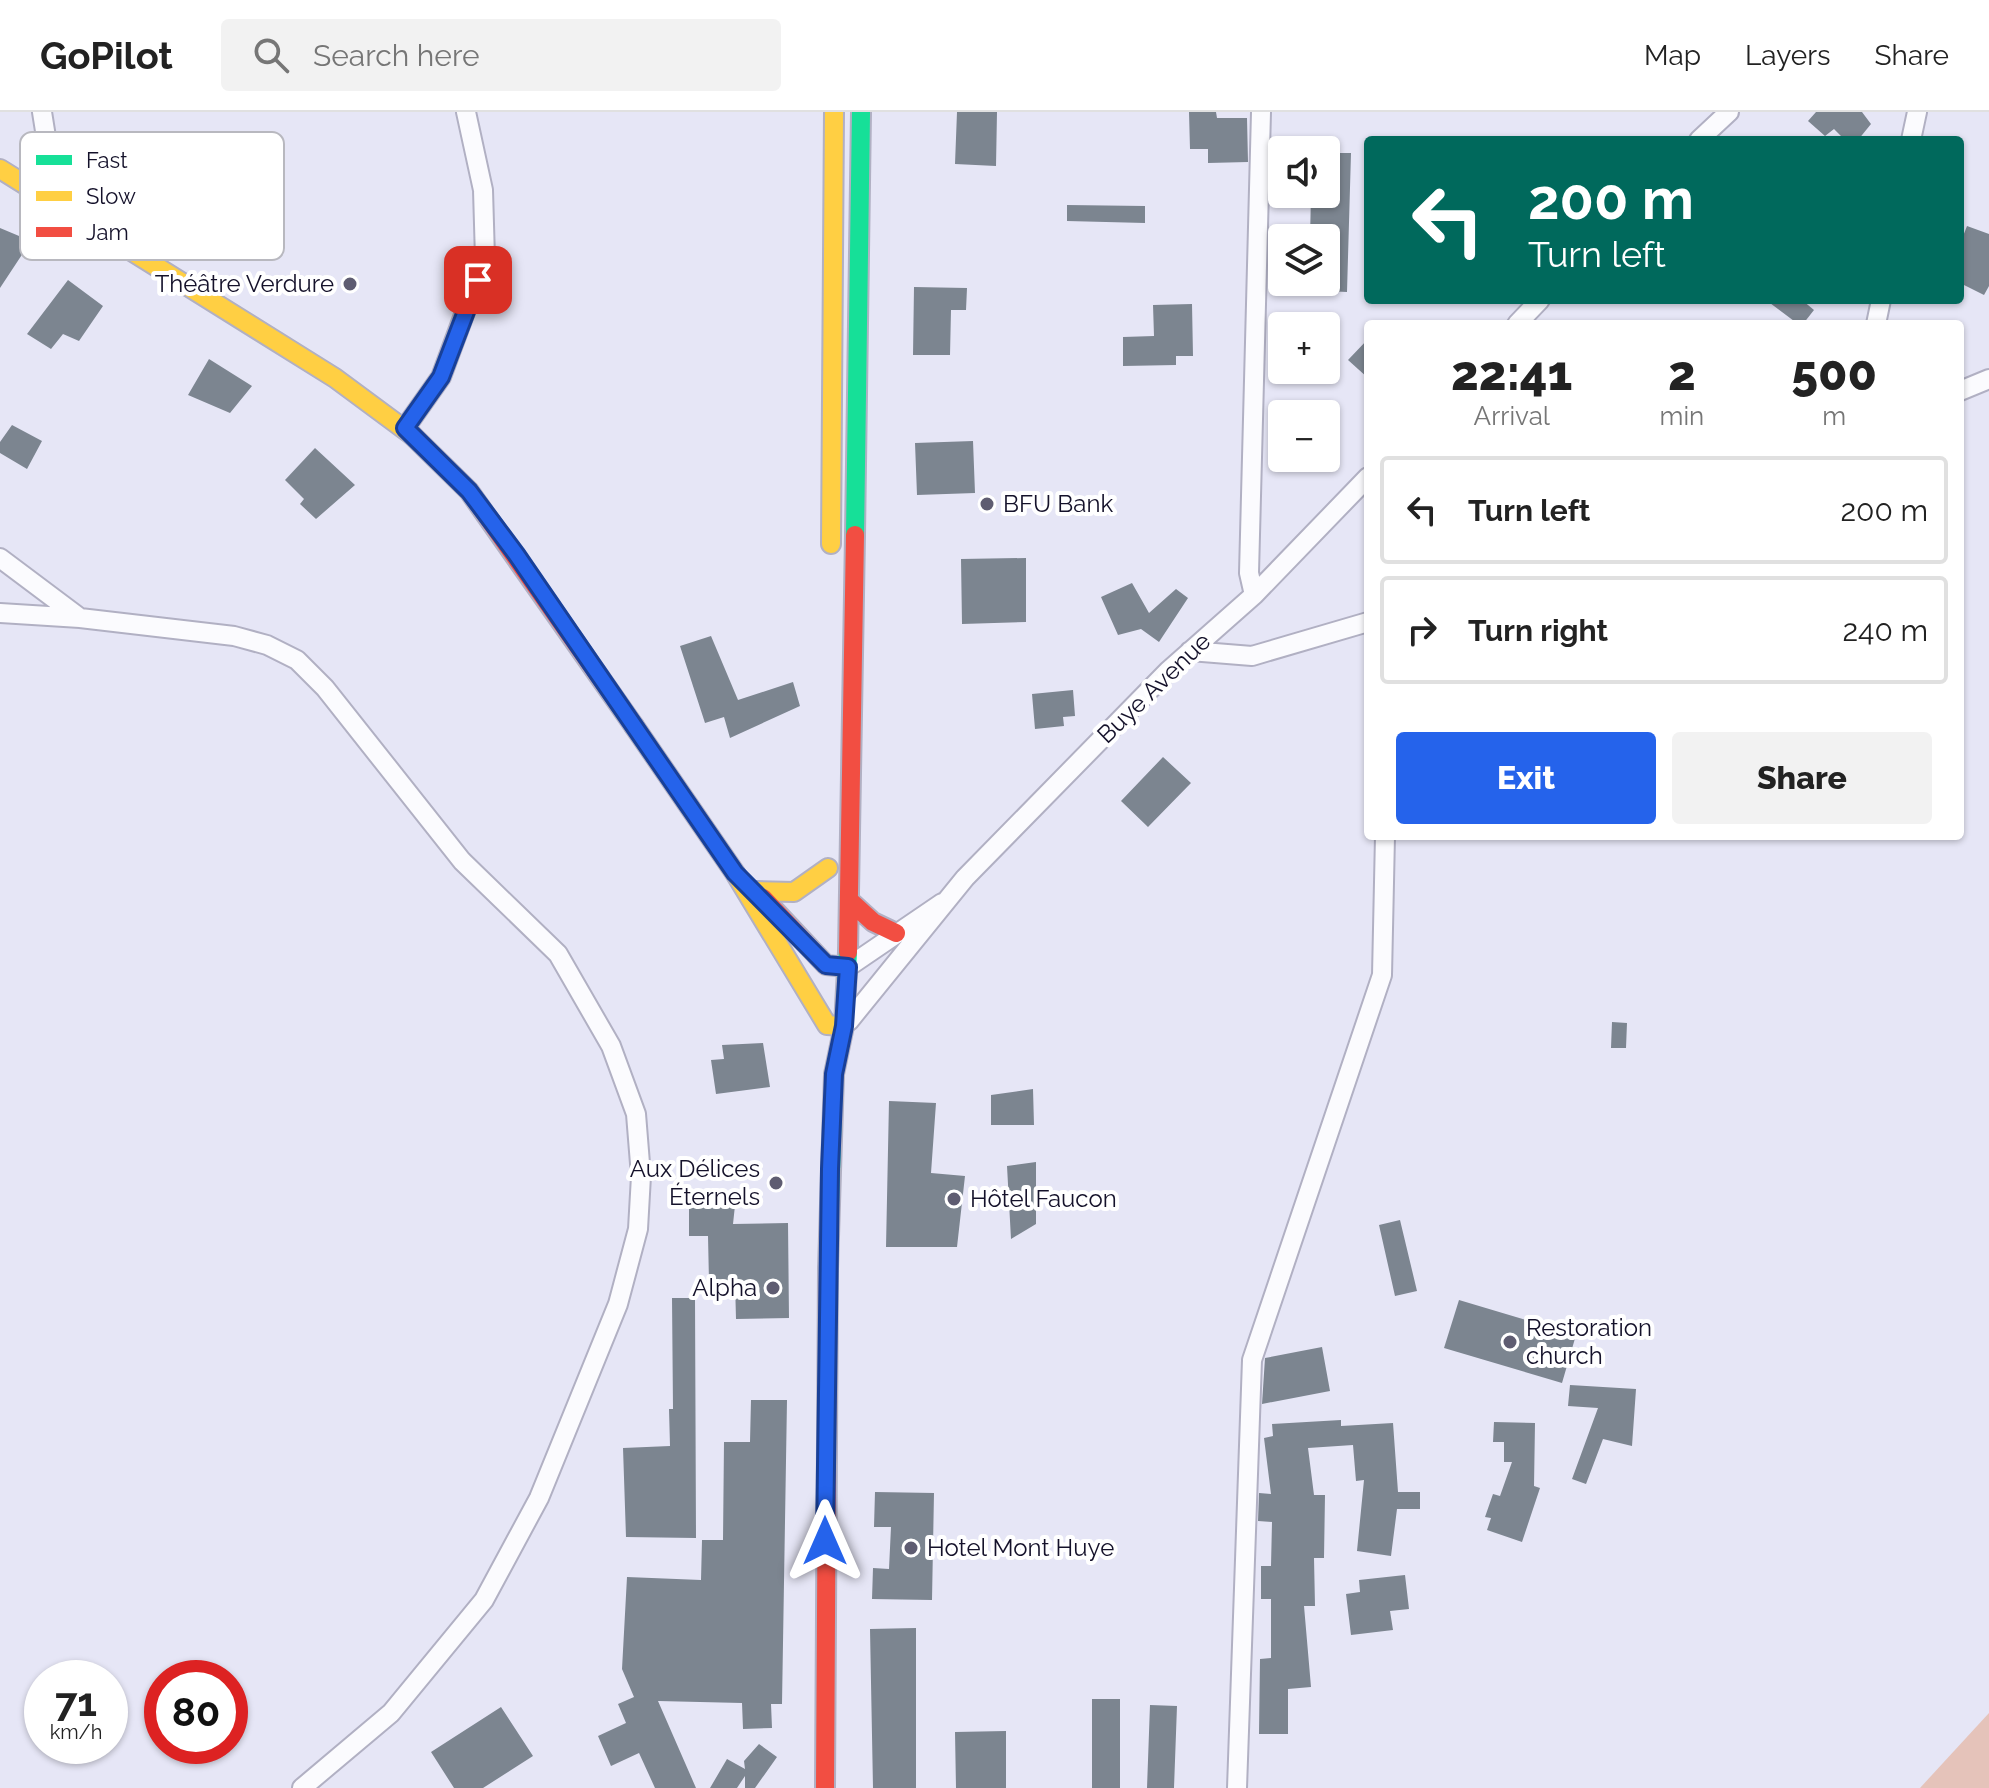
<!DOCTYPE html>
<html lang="en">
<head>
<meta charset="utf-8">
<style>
  body { margin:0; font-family:Raleway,sans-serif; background:#f2f2f2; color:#222; height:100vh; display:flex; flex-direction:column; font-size:30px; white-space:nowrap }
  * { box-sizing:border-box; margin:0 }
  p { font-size:26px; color:#767676 }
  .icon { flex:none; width:44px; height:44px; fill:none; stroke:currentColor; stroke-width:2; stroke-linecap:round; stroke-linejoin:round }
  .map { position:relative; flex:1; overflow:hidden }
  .side { position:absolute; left:1364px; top:208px; width:600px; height:520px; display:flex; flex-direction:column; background:#fff; border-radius:8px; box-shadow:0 2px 6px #0004 }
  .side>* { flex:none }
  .hud { position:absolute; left:1364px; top:24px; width:600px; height:168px; border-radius:8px; box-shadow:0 2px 6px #0004; background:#00695c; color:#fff; overflow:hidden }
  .controls { position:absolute; left:1268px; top:24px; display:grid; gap:16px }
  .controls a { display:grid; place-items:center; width:72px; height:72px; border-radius:8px; background:#fff; box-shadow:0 2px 6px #0004; font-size:40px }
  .speed { position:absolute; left:24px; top:1548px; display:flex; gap:16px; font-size:40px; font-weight:700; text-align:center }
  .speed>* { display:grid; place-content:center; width:104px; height:104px; border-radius:50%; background:#fff; box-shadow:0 2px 6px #0004; line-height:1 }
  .speed small { font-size:20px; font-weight:400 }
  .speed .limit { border:12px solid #d22; background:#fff; color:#111 }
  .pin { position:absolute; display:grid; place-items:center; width:68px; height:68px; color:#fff; margin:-34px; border-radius:16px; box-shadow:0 4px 12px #0006 }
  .me { position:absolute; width:88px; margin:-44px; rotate:0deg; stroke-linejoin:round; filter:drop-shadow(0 0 6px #0008) }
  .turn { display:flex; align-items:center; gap:28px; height:168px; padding:0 32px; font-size:36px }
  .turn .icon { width:104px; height:104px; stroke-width:2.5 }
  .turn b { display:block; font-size:56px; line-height:68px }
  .eta { display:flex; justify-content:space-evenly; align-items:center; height:136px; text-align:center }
  .eta b { font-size:48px; font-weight:800; line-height:56px }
  .button { display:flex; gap:16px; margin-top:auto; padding:16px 32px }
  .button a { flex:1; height:92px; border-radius:8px; background:#2563eb; color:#fff; font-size:32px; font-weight:800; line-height:92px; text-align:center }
  .button a+a { background:#f2f2f2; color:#222 }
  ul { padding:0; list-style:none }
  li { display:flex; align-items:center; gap:24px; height:108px; margin:0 16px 12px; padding:0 16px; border:4px solid #e0e0e0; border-radius:8px }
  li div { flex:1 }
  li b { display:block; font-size:30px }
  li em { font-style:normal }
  header { display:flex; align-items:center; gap:48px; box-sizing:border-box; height:112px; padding:0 40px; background:#fff; border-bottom:2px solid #e0e0e0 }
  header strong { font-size:38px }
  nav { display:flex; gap:44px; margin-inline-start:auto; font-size:28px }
  .search { width:560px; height:72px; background:#f2f2f2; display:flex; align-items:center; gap:20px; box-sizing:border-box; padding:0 28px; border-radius:8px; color:#767676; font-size:30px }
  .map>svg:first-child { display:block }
  .green { fill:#e5c3ba }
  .building { fill:#7c8590 }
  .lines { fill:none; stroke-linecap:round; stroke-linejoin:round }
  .street-casing { stroke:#b1b0c3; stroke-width:22 }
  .fast-casing { stroke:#b1b0c3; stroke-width:22 }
  .slow-casing { stroke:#b1b0c3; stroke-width:22 }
  .jam-casing { stroke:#b1b0c3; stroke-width:22 }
  .street { stroke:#fbfbfe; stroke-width:18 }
  .fast { stroke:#16e098; stroke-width:18 }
  .slow { stroke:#ffcf43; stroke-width:18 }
  .jam { stroke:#f24e42; stroke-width:18 }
  .route-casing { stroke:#184099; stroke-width:20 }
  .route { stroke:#2563eb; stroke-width:14 }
  .poi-dot { fill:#5e5c71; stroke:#fff; stroke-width:3 }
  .labels { text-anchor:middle; stroke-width:8; stroke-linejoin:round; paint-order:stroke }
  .poi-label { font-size:24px; fill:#14112a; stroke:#fff; text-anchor:start }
  .street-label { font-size:24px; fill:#14112a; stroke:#fff }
  .key { fill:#fff; stroke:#b8b8bf; stroke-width:2 }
  .key-label { font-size:22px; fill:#14112a }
</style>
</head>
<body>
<header>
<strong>GoPilot</strong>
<div class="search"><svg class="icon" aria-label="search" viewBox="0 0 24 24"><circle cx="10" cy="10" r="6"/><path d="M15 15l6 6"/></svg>Search here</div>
<nav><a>Map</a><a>Layers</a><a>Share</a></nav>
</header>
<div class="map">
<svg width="1989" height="1676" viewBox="0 0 1989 1676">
  <rect width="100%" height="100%" fill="#e6e6f6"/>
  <path class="green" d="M 1989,1601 L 1989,1676 L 1920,1676 Z"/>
  <path class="building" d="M 957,0 L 997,0 L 996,54 L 955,52 Z
    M 1189,0 L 1216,0 L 1217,6 L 1247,6 L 1248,50 L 1208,51 L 1208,37 L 1190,37 Z
    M 1816,0 L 1862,0 L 1871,12 L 1858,28 L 1845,28 L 1834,17 L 1825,24 L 1808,9 Z
    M 1326,41 L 1351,41 L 1347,180 L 1326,179 L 1326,126 L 1310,126 L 1311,82 L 1326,82 Z
    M 1067,93 L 1145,94 L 1145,111 L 1067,109 Z
    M 1967,114 L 1989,122 L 1989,174 L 1984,183 L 1960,171 L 1960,132 Z
    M 0,116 L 31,129 L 0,176 Z
    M 68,168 L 103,194 L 79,229 L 63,222 L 51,237 L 27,222 Z
    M 914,175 L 967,176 L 966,198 L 951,198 L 950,243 L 913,243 Z
    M 1766,188 L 1802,188 L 1814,198 L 1803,212 L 1798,212 Z
    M 1192,192 L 1193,244 L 1176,244 L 1176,253 L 1123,254 L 1123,225 L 1154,224 L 1153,193 Z
    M 1368,227 L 1368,266 L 1348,248 Z
    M 209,247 L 252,274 L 230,301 L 188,283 Z
    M 12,313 L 42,329 L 27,357 L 0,341 L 0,330 Z
    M 973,329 L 975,381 L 917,383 L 915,331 Z
    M 315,336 L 355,373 L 316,407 L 300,392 L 304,387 L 285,368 Z
    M 1026,446 L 1026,510 L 962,512 L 961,447 Z
    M 1132,471 L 1149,501 L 1176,477 L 1188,486 L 1159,530 L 1141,517 L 1118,523 L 1101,485 Z
    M 711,524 L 738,588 L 793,570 L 800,594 L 730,626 L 724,605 L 705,611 L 680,534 Z
    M 1073,578 L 1075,604 L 1063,605 L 1064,614 L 1035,617 L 1032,582 Z
    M 1163,645 L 1191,671 L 1148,715 L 1121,689 Z
    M 1612,910 L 1627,911 L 1626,936 L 1611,936 Z
    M 763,931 L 770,975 L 716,982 L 711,948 L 724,947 L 722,933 Z
    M 1033,977 L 1034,1013 L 991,1013 L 991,983 Z
    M 889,989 L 936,991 L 931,1061 L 965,1064 L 957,1135 L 886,1135 Z
    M 1036,1050 L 1036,1112 L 1011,1127 L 1007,1054 Z
    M 689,1084 L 736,1084 L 733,1112 L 788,1111 L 789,1206 L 736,1207 L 735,1170 L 709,1170 L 708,1124 L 689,1124 Z
    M 1400,1108 L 1417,1179 L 1395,1184 L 1379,1113 Z
    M 672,1186 L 695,1186 L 696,1426 L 626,1425 L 623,1336 L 670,1334 L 669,1297 L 673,1297 Z
    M 1459,1188 L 1576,1223 L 1562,1271 L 1444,1236 Z
    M 1322,1235 L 1330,1279 L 1262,1292 L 1265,1246 Z
    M 1570,1273 L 1636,1277 L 1632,1334 L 1603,1327 L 1586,1372 L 1572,1367 L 1598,1296 L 1568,1294 Z
    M 751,1288 L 787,1288 L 782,1592 L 771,1592 L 772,1616 L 743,1617 L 742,1591 L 658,1589 L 696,1676 L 655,1676 L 639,1641 L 611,1654 L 598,1624 L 626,1611 L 618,1592 L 634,1585 L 622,1557 L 627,1465 L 701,1468 L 702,1428 L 723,1428 L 724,1330 L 750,1330 Z
    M 1341,1308 L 1341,1314 L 1393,1311 L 1398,1380 L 1420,1380 L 1420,1397 L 1397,1397 L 1391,1444 L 1357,1439 L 1364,1368 L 1356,1369 L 1353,1333 L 1308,1336 L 1314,1383 L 1325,1383 L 1324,1446 L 1314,1446 L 1315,1494 L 1304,1494 L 1311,1575 L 1288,1577 L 1288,1622 L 1259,1622 L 1260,1547 L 1271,1546 L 1271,1487 L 1261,1487 L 1261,1454 L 1271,1454 L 1272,1410 L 1258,1409 L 1259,1381 L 1271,1382 L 1264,1326 L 1273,1324 L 1272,1312 Z
    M 1494,1310 L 1535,1311 L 1534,1374 L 1540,1376 L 1522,1430 L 1487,1418 L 1491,1406 L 1485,1405 L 1493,1382 L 1500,1384 L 1512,1350 L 1504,1350 L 1504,1330 L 1493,1330 Z
    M 875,1380 L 934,1381 L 932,1488 L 872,1487 L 873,1456 L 889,1457 L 891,1415 L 874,1415 Z
    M 1405,1463 L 1409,1497 L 1390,1499 L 1393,1518 L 1351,1523 L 1346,1482 L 1360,1480 L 1359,1468 Z
    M 916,1516 L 916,1676 L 873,1676 L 870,1517 Z
    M 1092,1587 L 1120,1587 L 1120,1676 L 1092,1676 Z
    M 1150,1593 L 1177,1594 L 1174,1676 L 1147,1676 Z
    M 501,1595 L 533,1644 L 483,1676 L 454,1676 L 431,1640 Z
    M 1006,1619 L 1006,1676 L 956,1676 L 955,1620 Z
    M 759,1632 L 777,1645 L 755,1676 L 745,1676 L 745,1664 L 737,1676 L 710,1676 L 727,1647 L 745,1657 L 744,1649 Z"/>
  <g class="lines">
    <g class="street-casing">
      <path id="street" d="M 42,0 L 57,94
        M 1699,28 L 1729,0
        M 1911,28 L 1917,0
        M 1517,212 L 1540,188
        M 1876,212 L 1881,188
        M 1960,279 L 1989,267
        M 405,316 L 441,265 L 485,146 L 483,78 L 466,0
        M 0,446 L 80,506
        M 1254,483 L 1249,461 L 1261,0
        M 0,501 L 80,506 L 234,524 L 267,533 L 297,548 L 325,576 L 462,749 L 558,842 L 611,934 L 636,1002 L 641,1064 L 638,1117 L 618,1192 L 539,1386 L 484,1488 L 391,1601 L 302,1676
        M 1190,539 L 1252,544 L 1368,510
        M 848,855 L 942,791
        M 849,909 L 965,766 L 1168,559 L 1254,483 L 1368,365
        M 1237,1676 L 1252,1248 L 1382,863 L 1385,724"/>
    </g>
    <g class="fast-casing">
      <path id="fast" d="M 855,423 L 861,0
        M 828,1157 L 834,962 L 844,914 L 848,840"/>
    </g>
    <g class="slow-casing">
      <path id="slow" d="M 0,57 L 335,266 L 412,323
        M 831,432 L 834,0
        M 634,614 L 735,761 L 827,913 L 844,914
        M 756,779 L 794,780 L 828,756"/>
    </g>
    <g class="jam-casing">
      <path id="jam" d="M 412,323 L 469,379 L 634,614
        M 763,786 L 826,853 L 848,855
        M 849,788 L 873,810 L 896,821
        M 848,840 L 855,423
        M 825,1676 L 828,1157"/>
    </g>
    <use href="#street" class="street"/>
    <use href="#fast" class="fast"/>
    <use href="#slow" class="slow"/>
    <use href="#jam" class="jam"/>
  </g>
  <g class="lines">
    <g class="route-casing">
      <path id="route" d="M 478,168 L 441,265 L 405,316 L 469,379 L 516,442 L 735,761 L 826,853 L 848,855 L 844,914 L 834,962 L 830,1057 L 825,1429"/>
    </g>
    <use href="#route" class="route"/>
  </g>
  <g class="poi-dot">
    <circle cx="350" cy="172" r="8"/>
    <circle cx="987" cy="392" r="8"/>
    <circle cx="776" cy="1071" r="8"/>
    <circle cx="954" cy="1087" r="8"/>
    <circle cx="773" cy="1176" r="8"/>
    <circle cx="1510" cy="1230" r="8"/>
    <circle cx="911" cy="1436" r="8"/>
  </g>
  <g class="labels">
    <g class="poi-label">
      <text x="334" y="180" text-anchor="end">Théâtre Verdure</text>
      <text x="1003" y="400">BFU Bank</text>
      <text x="760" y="1065" text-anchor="end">Aux Délices<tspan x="760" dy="28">Éternels</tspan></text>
      <text x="970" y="1095">Hôtel Faucon</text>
      <text x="757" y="1184" text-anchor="end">Alpha</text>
      <text x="1526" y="1224">Restoration<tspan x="1526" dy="28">church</tspan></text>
      <text x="927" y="1444">Hotel Mont Huye</text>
    </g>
    <g class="street-label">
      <text transform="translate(1154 576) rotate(-44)" y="8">Buye Avenue</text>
    </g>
  </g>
  <rect x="20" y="20" width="264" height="128" rx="12" class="key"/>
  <rect x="36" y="43" width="36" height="10" fill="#16e098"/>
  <rect x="36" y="79" width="36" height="10" fill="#ffcf43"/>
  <rect x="36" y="115" width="36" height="10" fill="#f24e42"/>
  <g class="key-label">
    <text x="86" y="56">Fast</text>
    <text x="86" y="92">Slow</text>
    <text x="86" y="128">Jam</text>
  </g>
</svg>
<div class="controls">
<a><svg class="icon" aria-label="sound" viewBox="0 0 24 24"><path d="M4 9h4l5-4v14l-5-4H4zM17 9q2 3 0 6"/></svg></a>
<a><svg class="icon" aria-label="layers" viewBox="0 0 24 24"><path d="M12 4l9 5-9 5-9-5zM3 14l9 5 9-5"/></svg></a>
<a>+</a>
<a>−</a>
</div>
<div class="speed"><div>71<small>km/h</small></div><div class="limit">80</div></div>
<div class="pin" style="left:478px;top:168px;background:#d93025"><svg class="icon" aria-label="arrive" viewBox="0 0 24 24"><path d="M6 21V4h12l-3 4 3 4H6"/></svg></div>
<svg class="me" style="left:825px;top:1429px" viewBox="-20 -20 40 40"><path d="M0-17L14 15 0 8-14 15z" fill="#2563eb" stroke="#fff" stroke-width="4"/></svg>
<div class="hud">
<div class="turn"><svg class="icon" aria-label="left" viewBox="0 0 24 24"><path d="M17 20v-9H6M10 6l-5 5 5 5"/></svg><div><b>200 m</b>Turn left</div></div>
</div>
<section class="side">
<div class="eta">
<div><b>22:41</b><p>Arrival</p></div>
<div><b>2</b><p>min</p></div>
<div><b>500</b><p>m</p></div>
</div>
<ul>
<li><svg class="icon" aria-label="left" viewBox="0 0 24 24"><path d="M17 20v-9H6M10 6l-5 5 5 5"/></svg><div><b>Turn left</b></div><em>200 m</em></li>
<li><svg class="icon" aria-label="right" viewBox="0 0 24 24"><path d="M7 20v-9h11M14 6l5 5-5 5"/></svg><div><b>Turn right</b></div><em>240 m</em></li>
</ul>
<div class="button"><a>Exit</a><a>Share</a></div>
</section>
</div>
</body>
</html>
